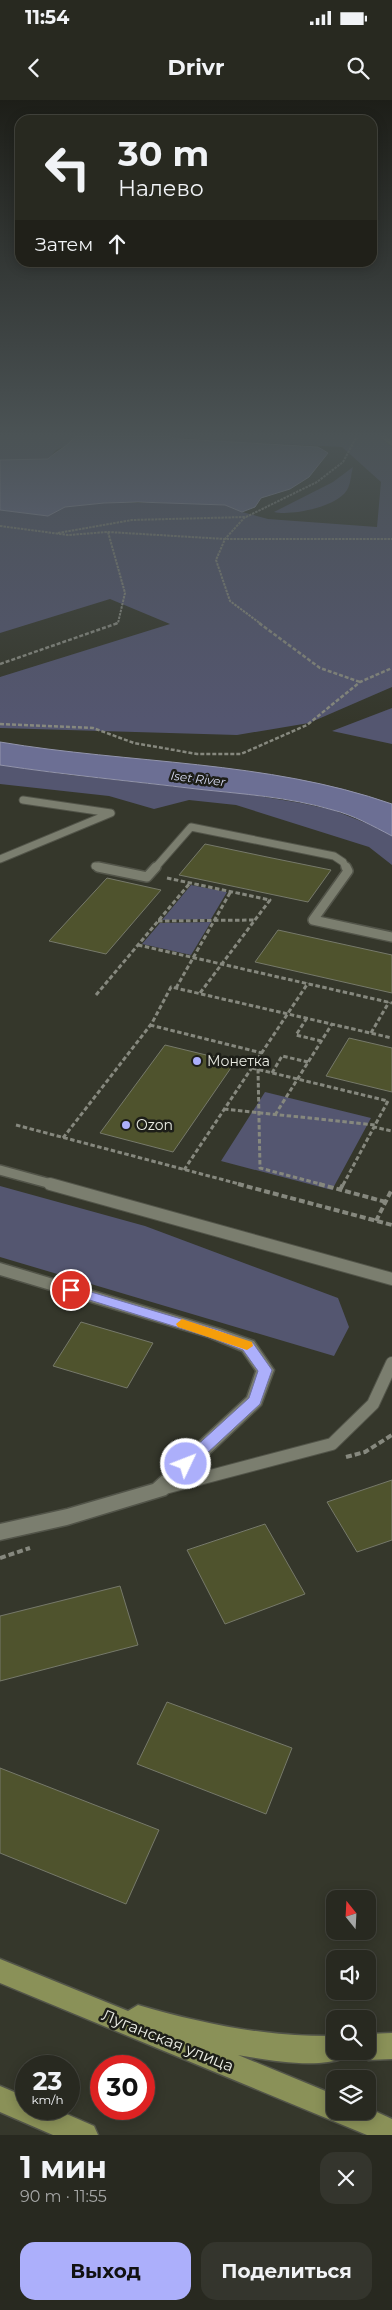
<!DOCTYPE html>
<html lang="ru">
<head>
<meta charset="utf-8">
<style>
  body { margin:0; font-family:Montserrat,sans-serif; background:#34352d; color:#f1f3f6; height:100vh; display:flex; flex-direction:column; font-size:19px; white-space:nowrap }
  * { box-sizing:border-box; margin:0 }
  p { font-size:16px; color:#a5a6a5 }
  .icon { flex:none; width:28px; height:28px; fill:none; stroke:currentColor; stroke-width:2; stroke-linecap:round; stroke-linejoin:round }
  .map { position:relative; height:2035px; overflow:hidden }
  .side { display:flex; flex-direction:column; background:#282920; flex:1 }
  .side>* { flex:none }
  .guide { position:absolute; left:15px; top:15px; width:362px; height:152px; border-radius:15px; box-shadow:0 2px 12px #0003,0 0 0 1px #44453e; background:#282920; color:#f1f3f6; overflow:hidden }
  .needle { width:32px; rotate:342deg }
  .fabs { position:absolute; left:326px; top:1790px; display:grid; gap:10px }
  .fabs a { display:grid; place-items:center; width:50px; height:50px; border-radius:10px; background:#282920; box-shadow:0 2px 12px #0003,0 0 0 1px #44453e; font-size:25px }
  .speed { position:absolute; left:15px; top:1955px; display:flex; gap:10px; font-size:25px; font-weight:700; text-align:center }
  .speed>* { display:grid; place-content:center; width:65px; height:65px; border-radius:50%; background:#282920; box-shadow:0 2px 12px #0003,0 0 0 1px #44453e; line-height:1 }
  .speed small { font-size:12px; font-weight:400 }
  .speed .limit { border:8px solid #d22; background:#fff; color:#111 }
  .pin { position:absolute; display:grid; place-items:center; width:42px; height:42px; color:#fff; margin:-21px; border:2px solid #fff; border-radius:50%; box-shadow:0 1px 5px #0007 }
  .me { position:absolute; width:55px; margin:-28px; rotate:47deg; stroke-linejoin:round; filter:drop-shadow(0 0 4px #0008) }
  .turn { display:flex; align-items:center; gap:18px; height:105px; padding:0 20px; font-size:22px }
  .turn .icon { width:65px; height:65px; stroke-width:2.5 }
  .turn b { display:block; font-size:35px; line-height:42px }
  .then { display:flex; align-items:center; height:48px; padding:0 20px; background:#0003; gap:10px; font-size:19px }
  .round { display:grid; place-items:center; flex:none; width:52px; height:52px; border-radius:15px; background:#34352d }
  .head { display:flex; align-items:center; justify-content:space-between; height:85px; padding:0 20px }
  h1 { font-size:30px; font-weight:700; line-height:38px }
  .cta { display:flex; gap:10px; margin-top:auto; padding:10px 20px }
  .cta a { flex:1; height:58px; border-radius:15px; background:#acaffb; color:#111; font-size:20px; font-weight:700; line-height:58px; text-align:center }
  .cta a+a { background:#34352d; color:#f1f3f6 }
  .status { display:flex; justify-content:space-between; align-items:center; height:35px; padding:0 25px; background:#282920; direction:ltr }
  .status svg { height:14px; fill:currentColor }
  header { display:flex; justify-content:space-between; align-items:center; height:65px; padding:0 20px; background:#282920; font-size:22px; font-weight:700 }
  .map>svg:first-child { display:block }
  .green { fill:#545670 }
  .water { fill:#6c6f94; stroke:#9294ac }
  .building { fill:#4f532d; stroke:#76796a }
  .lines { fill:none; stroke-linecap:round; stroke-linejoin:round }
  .service-far2-casing { stroke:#525449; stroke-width:9 }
  .service-far1-casing { stroke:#525449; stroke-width:12 }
  .service-casing { stroke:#525449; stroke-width:14 }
  .pedestrian-casing { stroke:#525449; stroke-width:2 }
  .minor-casing { stroke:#525449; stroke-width:3 }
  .primary-casing { stroke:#525449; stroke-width:3 }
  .path-far3 { stroke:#86887e; stroke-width:2; stroke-dasharray:2.5 1; stroke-linecap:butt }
  .path-far2 { stroke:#86887e; stroke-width:2.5; stroke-dasharray:4 2; stroke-linecap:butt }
  .path-far1 { stroke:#86887e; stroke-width:3; stroke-dasharray:4.5 2.5; stroke-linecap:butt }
  .path { stroke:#86887e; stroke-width:4; stroke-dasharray:6 3; stroke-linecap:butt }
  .service-far2 { stroke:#7b7e6f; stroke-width:7 }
  .service-far1 { stroke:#7b7e6f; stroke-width:9 }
  .service { stroke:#7b7e6f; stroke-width:12 }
  .pedestrian { fill:#7b7e6f; fill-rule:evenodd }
  .minor { fill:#7b7e6f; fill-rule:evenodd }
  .primary { fill:#8a9158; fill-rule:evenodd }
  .route { fill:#acaffb; stroke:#7072a3 }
  .slow { fill:#f59e0b }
  .poi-dot { fill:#acaffb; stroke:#1d1e18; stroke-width:2 }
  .labels { text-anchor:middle; stroke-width:5; stroke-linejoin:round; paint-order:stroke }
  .far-water-label { font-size:12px; font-style:italic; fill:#d8dbf4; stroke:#1d1e18 }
  .poi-label { font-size:14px; fill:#eaece4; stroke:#1d1e18; text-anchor:start }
  .near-street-label { font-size:16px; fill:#eaece4; stroke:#1d1e18 }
</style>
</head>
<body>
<div class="status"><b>11:54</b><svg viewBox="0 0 49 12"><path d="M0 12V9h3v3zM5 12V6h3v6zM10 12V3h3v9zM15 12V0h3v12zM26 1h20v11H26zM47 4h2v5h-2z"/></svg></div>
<header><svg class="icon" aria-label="back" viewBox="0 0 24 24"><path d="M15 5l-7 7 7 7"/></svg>Drivr<svg class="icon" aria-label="search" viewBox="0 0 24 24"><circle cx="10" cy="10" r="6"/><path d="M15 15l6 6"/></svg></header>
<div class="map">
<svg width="392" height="2035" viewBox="0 0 392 2035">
  <rect width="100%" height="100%" fill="#35372b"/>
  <path class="green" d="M 0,336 L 77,336 L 70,344 L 56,350 L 48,359 L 0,360 Z
    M 165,336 L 392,336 L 392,587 L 309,623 L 237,635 L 0,628 L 0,577 L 170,524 L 110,499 L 0,533 L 0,410 L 48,416 L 65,407 L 104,403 L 192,403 L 226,405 L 242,412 L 268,419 L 377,427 L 381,382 L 342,347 L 215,341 Z
    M 353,367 C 351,373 351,384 347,390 C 337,407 291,416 274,412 L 333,382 Z
    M 392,608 L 392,644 L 332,631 Z
    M 0,665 L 70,675 L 252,695 L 301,703 L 333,710 L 371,725 L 392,736 L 392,765 L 369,747 L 236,705 L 189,700 L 154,709 L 109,696 L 0,684 Z
    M 191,785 L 227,792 L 211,819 L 162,820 Z
    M 211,822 L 191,855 L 142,844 L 160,823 Z
    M 265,992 L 371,1018 L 332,1090 L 221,1061 Z
    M 0,1086 L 145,1126 L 338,1198 L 349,1227 L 334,1256 L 0,1157 Z"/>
  <path class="water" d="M 75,336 L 165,336 L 181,339 L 318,347 L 328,353 L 309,377 L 290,389 L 261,398 L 255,407 L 242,412 L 225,405 L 138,402 L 104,403 L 65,407 L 48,416 L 0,410 L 0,360 L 48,359 C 57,350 68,347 75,336 Z
    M 0,642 C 130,664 266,660 392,704 L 392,736 C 373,726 353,715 333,710 C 289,697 242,694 197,689 C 131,681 66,675 0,665 Z"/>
  <path class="building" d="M 205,744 L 267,757 L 331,770 L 308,802 L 179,775 Z
    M 107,778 L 161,790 L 106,854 L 49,841 Z
    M 278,830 L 392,855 L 392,893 L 255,862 Z
    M 349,938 L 392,948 L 392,992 L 326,976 Z
    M 165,945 L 235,962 L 173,1052 L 100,1033 Z
    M 81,1222 L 153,1243 L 127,1288 L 53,1266 Z
    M 392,1380 L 392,1440 L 357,1452 L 327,1402 Z
    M 265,1424 L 305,1494 L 225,1524 L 187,1450 Z
    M 120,1486 L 138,1545 L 0,1581 L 0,1516 Z
    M 167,1602 L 292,1648 L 266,1714 L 137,1664 Z
    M 0,1668 L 159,1730 L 126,1804 L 0,1753 Z"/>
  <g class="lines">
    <g class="service-far2-casing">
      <path id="service-far2" d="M 0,759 L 111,713 L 23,700
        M 95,766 L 104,768
        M 155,768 L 191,727 L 334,756 L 343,762 L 346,768"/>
    </g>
    <g class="service-far1-casing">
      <path id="service-far1" d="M 98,767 L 147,777 L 156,767
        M 346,767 L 348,771 L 313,820 L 392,837
        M 0,1070 L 55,1085"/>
    </g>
    <g class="service-casing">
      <path id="service" d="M 50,1084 L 392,1179
        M 165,1388 L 332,1344 L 373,1304 L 392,1263"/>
    </g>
    <g class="pedestrian-casing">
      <path id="pedestrian" d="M 379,336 L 386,336 L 392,341 L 392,346 Z"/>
    </g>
    <g class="minor-casing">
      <path id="minor" d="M 0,1163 L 220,1229 L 254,1241 L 274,1270 L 261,1305 L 166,1395 L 67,1425 L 0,1440 L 0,1424 L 67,1409 L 153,1384 L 247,1297 L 256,1271 L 242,1251 L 208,1237 L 0,1175 Z"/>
    </g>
    <g class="primary-casing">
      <path id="primary" d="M 0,1859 L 128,1911 L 138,1905 C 203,1924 267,1937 335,1936 L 335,1951 L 347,1951 L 344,1958 C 317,1969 267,1960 238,1955 L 335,1995 L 335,2011 L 368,2011 L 368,2008 L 392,2019 L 392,2035 L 367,2035 L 0,1883 Z
        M 392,1933 L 392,1959 L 368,1960 L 359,1956 L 357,1951 L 368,1951 L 368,1934 Z
        M 0,1986 L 26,1997 L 26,2009 L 55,2009 L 94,2026 L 98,2035 L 53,2035 L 0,2012 Z"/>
    </g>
    <path class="path-far3" d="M 245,417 L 225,439 L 216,460 L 230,501 L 261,524
      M 0,426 L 68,435 L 108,432 L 225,439 L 392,439
      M 108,432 L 125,493 L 118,523 L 115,524
      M 58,433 L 132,420 L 246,417 L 317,382 L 343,362 L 357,336"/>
    <path class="path-far2" d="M 259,523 L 320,568 L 360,582
      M 0,564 L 118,523
      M 0,624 L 93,628 L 134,643 L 197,654 L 241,654 L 307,625 L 360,582 L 392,568"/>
    <path class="path-far1" d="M 167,778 L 270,800 L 200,893
      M 158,821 L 254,820
      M 138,845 L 392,903
      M 176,888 L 231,791
      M 96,895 L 190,783
      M 307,918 L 296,935 L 321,941
      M 150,925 L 262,953
      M 371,933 L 389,902
      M 252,968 L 388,1001 L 374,1027 L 392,1031
      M 258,969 L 260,1068 L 324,1085
      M 272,973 L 282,956 L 308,962
      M 224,1009 L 375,1025
      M 275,1015 L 332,924
      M 16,1025 L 243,1085
      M 63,1038 L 152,923 L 171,887 L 392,938
      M 184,1070 L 308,883
      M 343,1085 L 374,1027"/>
    <path class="path" d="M 238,1084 L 392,1125
      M 319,1084 L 386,1102
      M 340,1090 L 343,1084
      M 376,1121 L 392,1089
      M 346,1357 L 365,1352 L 392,1335
      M 0,1458 L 30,1448"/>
    <use href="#service-far2" class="service-far2"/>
    <use href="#service-far1" class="service-far1"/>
    <use href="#service" class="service"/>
    <use href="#pedestrian" class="pedestrian"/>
    <use href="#minor" class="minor"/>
    <use href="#primary" class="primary"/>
  </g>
  <linearGradient id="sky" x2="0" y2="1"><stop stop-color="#1d1e18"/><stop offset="0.54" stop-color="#4b5355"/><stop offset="1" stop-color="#4b5355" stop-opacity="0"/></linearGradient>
  <rect width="392" height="621" fill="url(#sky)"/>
  <path class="route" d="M 71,1186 L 218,1230 L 253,1243 L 272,1270 L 260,1304 L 191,1368 L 181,1368 L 179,1364 L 181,1360 L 249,1298 L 258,1271 L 243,1250 L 209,1237 L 67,1193 L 65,1190 Z"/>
  <path class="slow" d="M 182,1219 L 252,1242 L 253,1246 L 247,1250 L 178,1227 L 176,1224 Z"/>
  <g class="poi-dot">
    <circle cx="197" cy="961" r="5"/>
    <circle cx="126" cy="1025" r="5"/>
  </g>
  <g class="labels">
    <g class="far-water-label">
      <text transform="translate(198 679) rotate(7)" y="4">Iset River</text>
    </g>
    <g class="poi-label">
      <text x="207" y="966">Монетка</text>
      <text x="136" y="1030">Ozon</text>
    </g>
    <g class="near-street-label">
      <text transform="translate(168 1940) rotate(22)" y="6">Луганская улица</text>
    </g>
  </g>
</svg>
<div class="fabs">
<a><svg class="needle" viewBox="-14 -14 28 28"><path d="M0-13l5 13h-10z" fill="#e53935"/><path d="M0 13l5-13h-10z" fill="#a5a6a5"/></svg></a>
<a><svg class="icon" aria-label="sound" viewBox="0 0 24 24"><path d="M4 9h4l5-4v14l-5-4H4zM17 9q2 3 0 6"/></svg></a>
<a><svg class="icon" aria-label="search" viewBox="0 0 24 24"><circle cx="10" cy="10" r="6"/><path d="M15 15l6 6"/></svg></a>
<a><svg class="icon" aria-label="layers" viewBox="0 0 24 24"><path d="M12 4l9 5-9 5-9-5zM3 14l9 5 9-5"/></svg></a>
</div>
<div class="speed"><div>23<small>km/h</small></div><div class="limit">30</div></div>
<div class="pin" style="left:71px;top:1190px;background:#d93025"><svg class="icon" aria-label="arrive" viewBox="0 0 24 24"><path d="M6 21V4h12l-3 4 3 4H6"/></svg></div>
<svg class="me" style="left:186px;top:1364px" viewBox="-20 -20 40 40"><circle r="17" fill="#acaffb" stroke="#fff" stroke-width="3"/><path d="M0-11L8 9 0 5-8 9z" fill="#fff"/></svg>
<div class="guide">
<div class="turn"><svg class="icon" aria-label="left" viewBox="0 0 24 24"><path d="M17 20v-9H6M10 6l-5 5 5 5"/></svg><div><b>30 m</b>Налево</div></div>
<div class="then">Затем<svg class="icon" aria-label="ahead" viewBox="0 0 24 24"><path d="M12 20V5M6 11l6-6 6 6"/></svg></div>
</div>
</div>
<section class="side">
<div class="head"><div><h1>1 мин</h1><p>90 m · 11:55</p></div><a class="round"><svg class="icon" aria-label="close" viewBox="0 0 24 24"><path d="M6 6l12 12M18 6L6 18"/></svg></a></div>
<div class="cta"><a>Выход</a><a>Поделиться</a></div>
</section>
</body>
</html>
